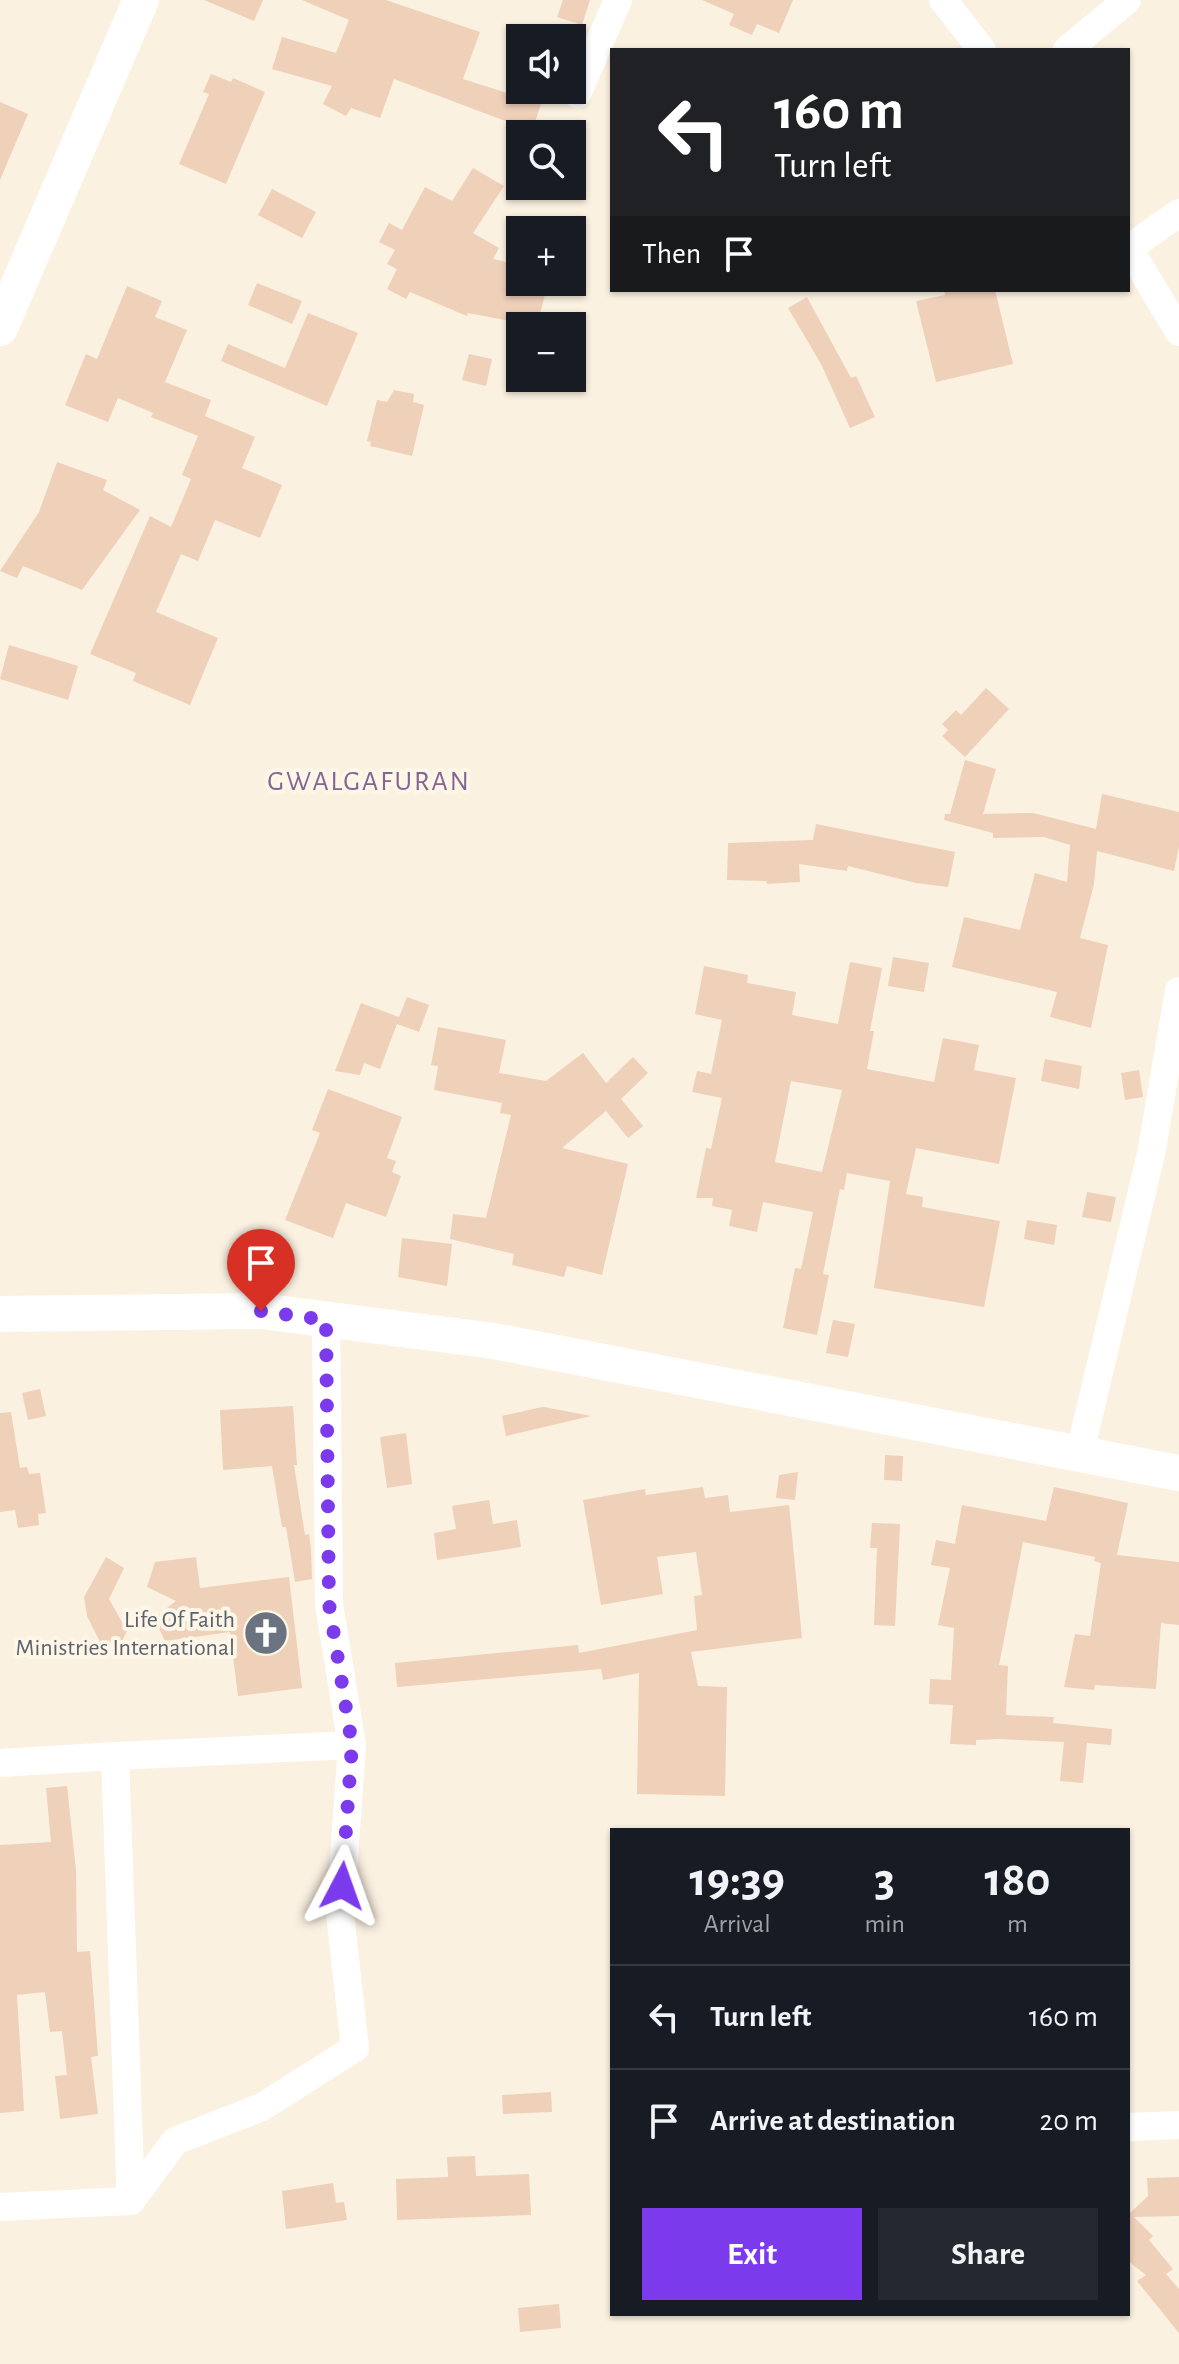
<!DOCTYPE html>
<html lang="en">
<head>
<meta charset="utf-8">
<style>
  body { margin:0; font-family:"Alegreya Sans",sans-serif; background:#242831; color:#f1f3f6; height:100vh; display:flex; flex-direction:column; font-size:30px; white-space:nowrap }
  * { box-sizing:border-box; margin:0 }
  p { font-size:26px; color:#9ea1a6 }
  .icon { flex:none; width:44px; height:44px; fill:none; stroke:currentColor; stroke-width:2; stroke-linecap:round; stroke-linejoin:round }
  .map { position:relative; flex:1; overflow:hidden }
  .drawer { position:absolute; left:610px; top:1828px; width:520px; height:488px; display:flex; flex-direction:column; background:#171b24; border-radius:0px; box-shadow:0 2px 6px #0004 }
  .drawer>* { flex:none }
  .hud { position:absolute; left:610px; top:48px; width:520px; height:244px; border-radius:0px; box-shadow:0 2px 6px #0004; background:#202124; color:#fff; overflow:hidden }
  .fabs { position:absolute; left:506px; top:24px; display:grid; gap:16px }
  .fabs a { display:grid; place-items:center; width:80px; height:80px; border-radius:0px; background:#171b24; box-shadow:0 2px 6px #0004; font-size:40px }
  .pin { position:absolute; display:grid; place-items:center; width:68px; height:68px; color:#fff; margin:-82px -34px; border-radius:50% 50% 50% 0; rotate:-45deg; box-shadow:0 0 8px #0007 }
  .pin .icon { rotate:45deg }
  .me { position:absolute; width:88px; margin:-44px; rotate:4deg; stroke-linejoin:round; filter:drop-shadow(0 0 6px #0008) }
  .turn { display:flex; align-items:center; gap:28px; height:168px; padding:0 32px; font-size:36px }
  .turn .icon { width:104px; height:104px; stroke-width:2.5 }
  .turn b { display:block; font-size:56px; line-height:68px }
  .then { display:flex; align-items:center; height:76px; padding:0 32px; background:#0003; gap:16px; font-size:30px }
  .eta { display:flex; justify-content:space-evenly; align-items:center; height:136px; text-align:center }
  .eta b { font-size:48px; font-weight:600; line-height:56px }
  .cta { display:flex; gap:16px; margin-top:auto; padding:16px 32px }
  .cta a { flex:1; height:92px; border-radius:0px; background:#7c3aed; color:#fff; font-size:32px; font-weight:600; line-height:92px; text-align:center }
  .cta a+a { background:#242831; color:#f1f3f6 }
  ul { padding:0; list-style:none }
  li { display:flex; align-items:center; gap:24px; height:104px; padding:0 32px; border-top:2px solid #363941 }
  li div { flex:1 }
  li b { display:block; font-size:30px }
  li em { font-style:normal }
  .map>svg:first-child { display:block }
  .building { fill:#efd0b9; fill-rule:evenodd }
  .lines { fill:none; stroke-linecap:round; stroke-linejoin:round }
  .minor { stroke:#fff; stroke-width:28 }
  .tertiary { stroke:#fff; stroke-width:36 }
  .route { stroke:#7c3aed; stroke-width:14; stroke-dasharray:0 25.2 }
  .labels { text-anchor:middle; stroke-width:8; stroke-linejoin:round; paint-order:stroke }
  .worship-label { font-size:24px; fill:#5b616d; stroke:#fef6e6; text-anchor:end }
  .quarter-label { font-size:28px; letter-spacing:2px; fill:#856494; stroke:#fef6e6 }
</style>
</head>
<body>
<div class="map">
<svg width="1179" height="2364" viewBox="0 0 1179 2364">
  <rect width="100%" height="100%" fill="#fbf1e1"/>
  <path class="building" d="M 204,0 L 263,0 L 254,21 Z
    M 302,0 L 386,0 L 480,32 L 463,79 L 541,104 L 532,131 L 394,79 L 380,118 L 351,108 L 346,116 L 323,104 L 332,86 L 272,69 L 282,37 L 336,53 L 349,20 Z
    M 563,0 L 590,0 L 582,25 L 557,17 Z
    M 702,0 L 793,0 L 779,33 L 757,24 L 752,35 L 729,25 L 734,14 Z
    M 211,74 L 231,82 L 233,78 L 265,92 L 226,184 L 179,164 L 209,94 L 203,92 Z
    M 0,102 L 28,114 L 0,180 Z
    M 473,168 L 504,186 L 473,233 L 499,248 L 493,259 L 520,265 L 520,282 L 548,282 L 537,326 L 468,313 L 467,316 L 410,292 L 406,299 L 387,289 L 397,269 L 387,264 L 395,250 L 379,242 L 389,223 L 402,230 L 425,187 L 452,201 Z
    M 272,189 L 316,212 L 302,238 L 258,215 Z
    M 257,283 L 302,301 L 292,324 L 248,305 Z
    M 127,286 L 162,301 L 155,317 L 187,330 L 165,382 L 211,400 L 205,416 L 255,437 L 242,468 L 282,485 L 260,538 L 215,520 L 198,561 L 181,554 L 156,612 L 218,638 L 190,705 L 133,681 L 136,673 L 90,654 L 150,516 L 171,527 L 191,479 L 182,475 L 198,436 L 151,417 L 153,413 L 118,398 L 108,422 L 65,405 L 86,354 L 97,359 Z
    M 944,290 L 995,290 L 1013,364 L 936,382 L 916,301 L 945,295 Z
    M 807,297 L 851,378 L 856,376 L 875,417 L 850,428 L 821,364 L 788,308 Z
    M 308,313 L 358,333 L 327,406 L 221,361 L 228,344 L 285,368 Z
    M 469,354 L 492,359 L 486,386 L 462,380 Z
    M 394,390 L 414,394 L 413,402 L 424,405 L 412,456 L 370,446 L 371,442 L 367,441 L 377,400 L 387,402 Z
    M 57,462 L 107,480 L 103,490 L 140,510 L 82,590 L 23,566 L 17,578 L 0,571 L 39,512 Z
    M 9,645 L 78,666 L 68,700 L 0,679 Z
    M 986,688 L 1009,709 L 965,757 L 942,736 L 948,730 L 942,724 L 956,710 L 961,715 Z
    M 965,760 L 996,769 L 983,814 L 1033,813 L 1096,829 L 1102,794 L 1179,812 L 1179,847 L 1174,871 L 1097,851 L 1094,884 L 1080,938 L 1108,945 L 1091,1028 L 1050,1017 L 1057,992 L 952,967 L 964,917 L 1020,930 L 1035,873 L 1067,882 L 1070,845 L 1044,837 L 993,838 L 993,833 L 944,820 L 945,814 L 950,814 Z
    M 816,824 L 955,852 L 948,887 L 916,883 L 848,866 L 847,871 L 799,864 L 800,882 L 767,884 L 766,881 L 727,880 L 728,843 L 813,840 Z
    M 893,957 L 929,963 L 924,992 L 888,986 Z
    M 850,962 L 882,968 L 870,1031 L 874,1031 L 867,1069 L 934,1082 L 943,1038 L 979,1045 L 974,1070 L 1016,1078 L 999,1164 L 916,1148 L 906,1194 L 923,1197 L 922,1207 L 1000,1221 L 984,1307 L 874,1288 L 890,1181 L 847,1173 L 844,1190 L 840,1189 L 823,1274 L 829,1275 L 817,1335 L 783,1328 L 795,1268 L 801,1269 L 813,1212 L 763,1202 L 757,1232 L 729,1226 L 732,1210 L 712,1206 L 713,1198 L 696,1198 L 706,1148 L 711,1149 L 722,1098 L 692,1092 L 697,1071 L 711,1074 L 722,1020 L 695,1014 L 704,966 L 748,975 L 747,983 L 796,992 L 792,1015 L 838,1024 ZM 791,1081 L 842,1090 L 822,1172 L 775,1162 Z
    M 407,997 L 429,1005 L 419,1032 L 397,1024 L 380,1069 L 364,1063 L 360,1075 L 335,1071 L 361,1003 L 399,1017 Z
    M 438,1027 L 506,1040 L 499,1073 L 546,1081 L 583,1053 L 606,1083 L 633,1057 L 648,1073 L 621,1099 L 643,1126 L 628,1138 L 606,1111 L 562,1148 L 628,1164 L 602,1275 L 567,1266 L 564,1277 L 512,1265 L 514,1254 L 450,1239 L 453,1214 L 486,1218 L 511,1115 L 500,1113 L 502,1103 L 434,1090 L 438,1066 L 431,1065 Z
    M 1045,1059 L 1082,1066 L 1079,1089 L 1041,1081 Z
    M 1139,1070 L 1143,1097 L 1125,1100 L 1121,1073 Z
    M 328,1089 L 402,1117 L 387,1158 L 396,1161 L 392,1172 L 401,1176 L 386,1217 L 346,1203 L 333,1238 L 285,1220 L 320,1133 L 312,1130 Z
    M 1087,1192 L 1116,1197 L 1111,1222 L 1082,1217 Z
    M 1027,1220 L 1057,1225 L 1054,1245 L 1024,1239 Z
    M 402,1238 L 452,1244 L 447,1286 L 398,1277 Z
    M 833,1320 L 855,1324 L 848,1357 L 826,1353 Z
    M 40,1389 L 46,1416 L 28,1420 L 22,1393 Z
    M 293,1406 L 297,1465 L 294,1465 L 305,1535 L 309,1534 L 311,1550 L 312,1579 L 295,1582 L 286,1527 L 282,1527 L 272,1466 L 223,1470 L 220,1410 Z
    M 542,1407 L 544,1407 L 591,1416 L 506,1436 L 502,1416 Z
    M 11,1412 L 20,1468 L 27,1467 L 29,1474 L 40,1473 L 46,1513 L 38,1514 L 39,1525 L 18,1528 L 15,1510 L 0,1512 L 0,1413 Z
    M 406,1433 L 412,1484 L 387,1488 L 380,1437 Z
    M 885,1455 L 903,1456 L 902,1481 L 884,1480 Z
    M 798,1472 L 795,1500 L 776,1498 L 779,1475 Z
    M 703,1487 L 705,1498 L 728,1495 L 730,1512 L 789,1505 L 802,1638 L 691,1652 L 698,1686 L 727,1687 L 725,1796 L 637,1794 L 639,1673 L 603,1680 L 601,1669 L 397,1687 L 395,1663 L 578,1645 L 579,1653 L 697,1630 L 694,1596 L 702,1595 L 696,1552 L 657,1557 L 663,1594 L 601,1605 L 583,1500 L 645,1489 L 646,1495 Z
    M 1054,1487 L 1128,1503 L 1117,1555 L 1179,1562 L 1179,1625 L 1161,1623 L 1156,1689 L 1095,1685 L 1094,1690 L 1064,1687 L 1075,1634 L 1090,1636 L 1101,1563 L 1094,1561 L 1095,1557 L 1023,1542 L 999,1665 L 1008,1666 L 1006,1715 L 1054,1717 L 1053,1723 L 1112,1729 L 1111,1745 L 1087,1743 L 1083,1783 L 1060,1781 L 1064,1742 L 998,1739 L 976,1740 L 976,1745 L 950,1744 L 953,1705 L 929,1704 L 930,1679 L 951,1680 L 954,1628 L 938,1625 L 950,1568 L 931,1565 L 936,1540 L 955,1544 L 962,1505 L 1046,1521 Z
    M 489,1500 L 493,1524 L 517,1520 L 521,1547 L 437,1560 L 434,1533 L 456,1529 L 452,1506 Z
    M 872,1523 L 900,1524 L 895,1626 L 874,1625 L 877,1548 L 870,1548 Z
    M 106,1557 L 124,1568 L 109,1599 L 127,1631 L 120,1645 L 103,1648 L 87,1616 L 84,1597 Z
    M 196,1557 L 200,1588 L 289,1577 L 302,1688 L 238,1696 L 230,1632 L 165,1641 L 154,1618 L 176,1601 L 147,1587 L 155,1562 Z
    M 67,1786 L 76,1870 L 77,1952 L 90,1951 L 98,2056 L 91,2057 L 98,2114 L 60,2119 L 55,2076 L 67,2075 L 62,2031 L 50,2032 L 45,1992 L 17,1995 L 24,2111 L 0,2113 L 0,1845 L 51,1842 L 46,1788 Z
    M 551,2092 L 552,2112 L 503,2114 L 502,2095 Z
    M 475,2156 L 476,2176 L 529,2174 L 531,2215 L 397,2220 L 396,2179 L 448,2177 L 447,2157 Z
    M 1179,2177 L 1179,2216 L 1134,2217 L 1153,2236 L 1149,2240 L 1173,2269 L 1166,2274 L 1179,2289 L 1179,2333 L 1137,2281 L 1146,2275 L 1128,2261 L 1128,2211 L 1130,2213 L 1148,2196 L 1147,2178 Z
    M 333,2183 L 336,2203 L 344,2202 L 347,2220 L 286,2229 L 282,2191 Z
    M 559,2304 L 561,2328 L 520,2332 L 518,2308 Z"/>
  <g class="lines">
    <path class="minor" d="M 943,0 L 982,50
      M 1067,50 L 1127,0
      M 577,94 L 618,0
      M 1128,247 L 1179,332
      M 1129,248 L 1179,213
      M 1080,1452 L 1151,1154 L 1179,991
      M 0,1763 L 115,1756
      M 1128,2127 L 1179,2125
      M 131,2201 L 175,2141 L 262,2107 L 355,2048 L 340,1914 L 352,1745
      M 0,2207 L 131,2201 L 115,1756 L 352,1745 L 329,1604 L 326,1320"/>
    <path class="tertiary" d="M 0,328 L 141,0
      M 0,1314 L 261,1311 L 494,1341 L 1179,1473"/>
  </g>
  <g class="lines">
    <path class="route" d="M 261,1311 L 326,1320 L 329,1604 L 352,1745 L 342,1886"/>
  </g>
  <defs>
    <g id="church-disc" transform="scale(2.3)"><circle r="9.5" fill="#6b7280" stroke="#fef6e6"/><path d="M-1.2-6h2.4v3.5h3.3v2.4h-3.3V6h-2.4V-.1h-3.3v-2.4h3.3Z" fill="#fff"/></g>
  </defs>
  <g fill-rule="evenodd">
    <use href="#church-disc" x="266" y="1633"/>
  </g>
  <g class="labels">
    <g class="worship-label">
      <text x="235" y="1627">Life Of Faith<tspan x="235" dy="28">Ministries International</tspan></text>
    </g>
    <g class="quarter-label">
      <text x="369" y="790">GWALGAFURAN</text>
    </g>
  </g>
</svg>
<div class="fabs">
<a><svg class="icon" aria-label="sound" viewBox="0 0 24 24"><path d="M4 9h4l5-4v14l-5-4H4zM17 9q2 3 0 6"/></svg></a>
<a><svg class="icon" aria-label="search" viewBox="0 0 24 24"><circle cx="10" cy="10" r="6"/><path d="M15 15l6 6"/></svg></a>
<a>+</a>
<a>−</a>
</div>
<div class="pin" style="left:261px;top:1311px;background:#d93025"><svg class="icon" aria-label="arrive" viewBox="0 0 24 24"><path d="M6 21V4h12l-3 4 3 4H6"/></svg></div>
<svg class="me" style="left:342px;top:1886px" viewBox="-20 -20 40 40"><path d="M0-17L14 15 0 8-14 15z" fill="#7c3aed" stroke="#fff" stroke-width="4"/></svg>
<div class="hud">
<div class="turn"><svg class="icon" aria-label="left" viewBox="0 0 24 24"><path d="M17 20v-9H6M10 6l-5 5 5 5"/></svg><div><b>160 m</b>Turn left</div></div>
<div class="then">Then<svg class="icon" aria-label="arrive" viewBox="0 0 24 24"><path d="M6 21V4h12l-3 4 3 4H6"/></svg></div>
</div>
<section class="drawer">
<div class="eta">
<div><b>19:39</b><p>Arrival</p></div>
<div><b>3</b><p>min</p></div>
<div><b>180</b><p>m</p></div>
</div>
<ul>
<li><svg class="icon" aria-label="left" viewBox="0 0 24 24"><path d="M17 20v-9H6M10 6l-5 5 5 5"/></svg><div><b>Turn left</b></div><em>160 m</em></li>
<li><svg class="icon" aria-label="arrive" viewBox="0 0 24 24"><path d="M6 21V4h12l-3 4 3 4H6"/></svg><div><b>Arrive at destination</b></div><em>20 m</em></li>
</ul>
<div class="cta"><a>Exit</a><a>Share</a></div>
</section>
</div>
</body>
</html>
